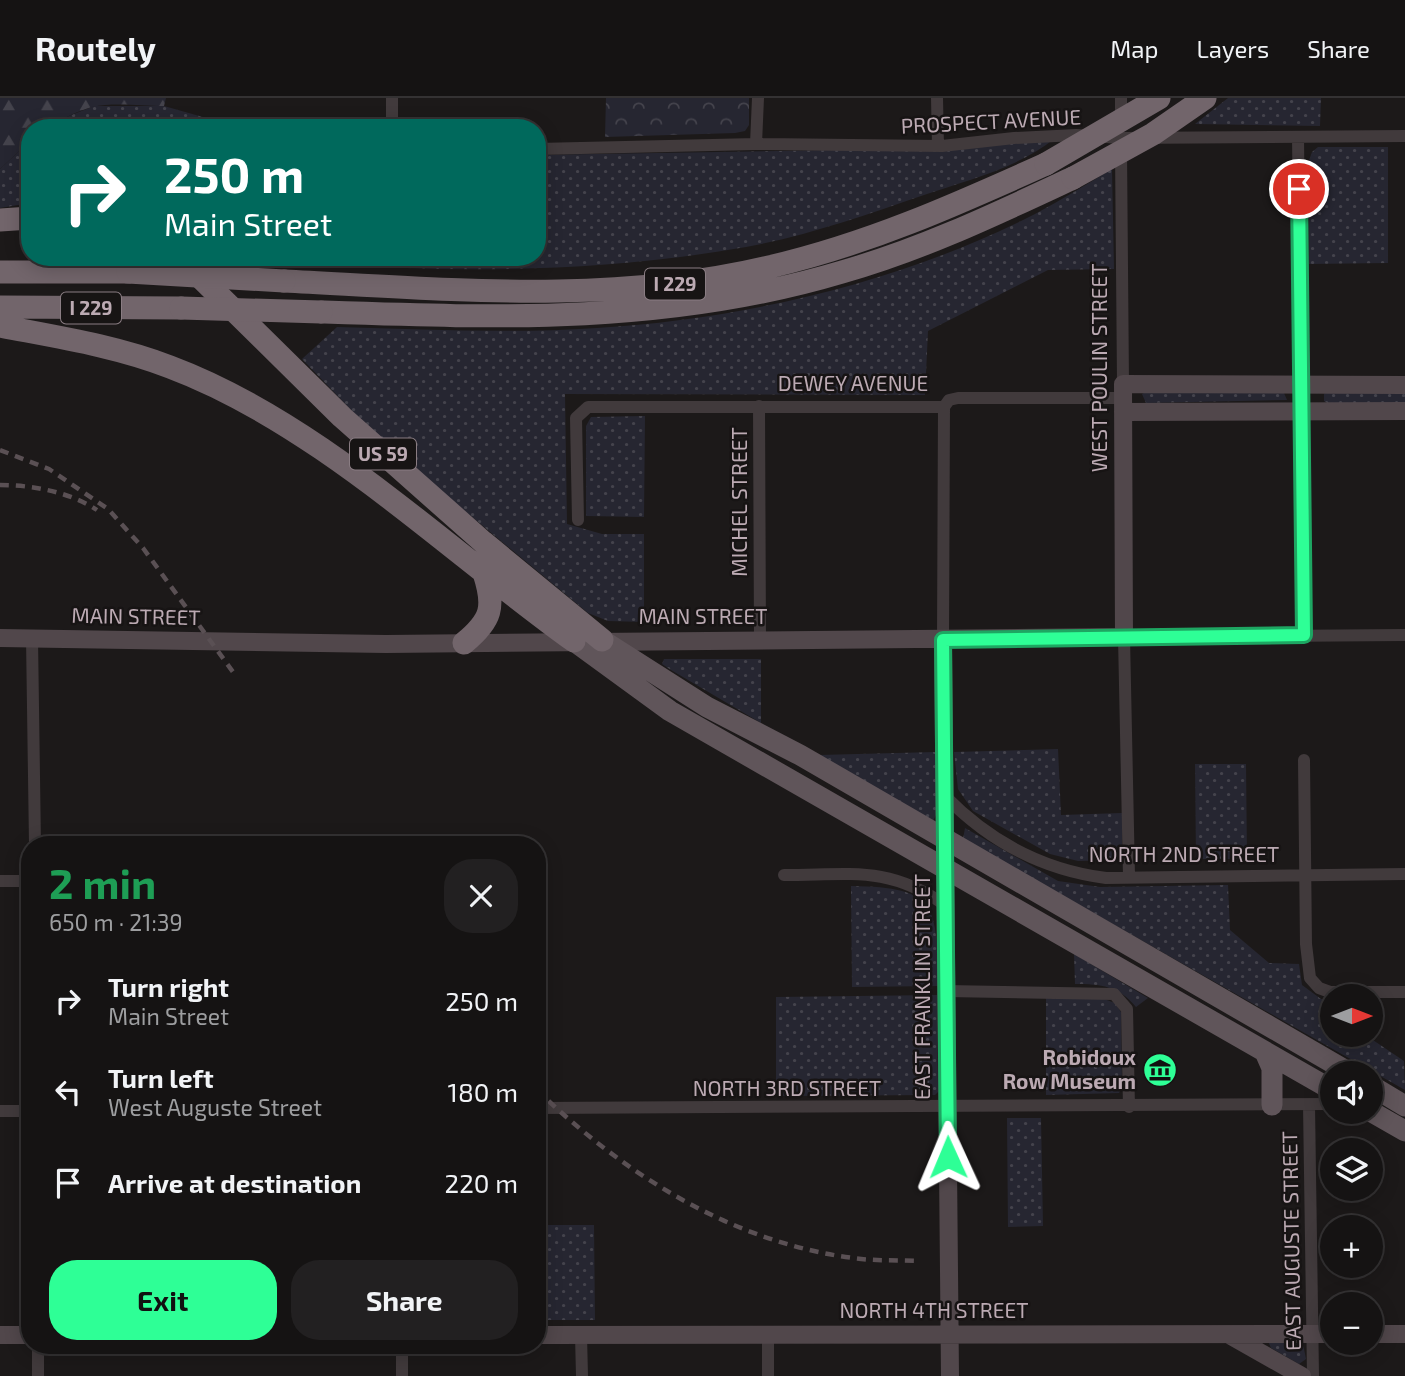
<!DOCTYPE html>
<html lang="en">
<head>
<meta charset="utf-8">
<style>
  body { margin:0; font-family:"Exo 2",sans-serif; background:#222021; color:#f1f3f6; height:100vh; display:flex; flex-direction:column; font-size:26px; white-space:nowrap }
  * { box-sizing:border-box; margin:0 }
  p { font-size:23px; color:#9d9ea0 }
  .icon { flex:none; width:38px; height:38px; fill:none; stroke:currentColor; stroke-width:2; stroke-linecap:round; stroke-linejoin:round }
  .map { position:relative; flex:1; overflow:hidden }
  .details { position:absolute; left:21px; top:738px; width:525px; height:518px; display:flex; flex-direction:column; background:#151313; border-radius:28px; box-shadow:0 4px 18px #0003,0 0 0 2px #343233 }
  .details>* { flex:none }
  .hud { position:absolute; left:21px; top:21px; width:525px; height:147px; border-radius:28px; box-shadow:0 4px 18px #0003,0 0 0 2px #343233; background:#00695c; color:#fff; overflow:hidden }
  .needle { width:46px; rotate:90deg }
  .fabs { position:absolute; left:1320px; top:886px; display:grid; gap:14px }
  .fabs a { display:grid; place-items:center; width:63px; height:63px; border-radius:50%; background:#151313; box-shadow:0 4px 18px #0003,0 0 0 2px #343233; font-size:35px }
  .pin { position:absolute; display:grid; place-items:center; width:60px; height:60px; color:#fff; margin:-30px; border:4px solid #fff; border-radius:50%; box-shadow:0 2px 7px #0007 }
  .me { position:absolute; width:77px; margin:-38px; rotate:359deg; stroke-linejoin:round; filter:drop-shadow(0 0 5px #0008) }
  .turn { display:flex; align-items:center; gap:24px; height:147px; padding:0 28px; font-size:32px }
  .turn .icon { width:91px; height:91px; stroke-width:2.5 }
  .turn b { display:block; font-size:49px; line-height:60px }
  .round { display:grid; place-items:center; flex:none; width:74px; height:74px; border-radius:28px; background:#222021 }
  .headline { display:flex; align-items:center; justify-content:space-between; height:119px; padding:0 28px }
  h1 { font-size:42px; font-weight:700; line-height:52px; color:#1e9e55 }
  .primary-button { display:flex; gap:14px; margin-top:auto; padding:14px 28px }
  .primary-button a { flex:1; height:80px; border-radius:28px; background:#2eff96; color:#111; font-size:28px; font-weight:700; line-height:80px; text-align:center }
  .primary-button a+a { background:#222021; color:#f1f3f6 }
  ul { padding:0; list-style:none }
  li { display:flex; align-items:center; gap:21px; height:91px; padding:0 28px }
  li div { flex:1 }
  li b { display:block; font-size:26px }
  li em { font-style:normal }
  header { display:flex; align-items:center; gap:42px; box-sizing:border-box; height:98px; padding:0 35px; background:#151313; border-bottom:2px solid #343233 }
  header strong { font-size:33px }
  nav { display:flex; gap:38px; margin-inline-start:auto; font-size:24px }
  .map>svg:first-child { display:block }
  .grass { fill:url(#grass-dots) }
  .forest { fill:url(#forest-firs) }
  .park { fill:url(#park-crowns) }
  .lines { fill:none; stroke-linecap:round; stroke-linejoin:round }
  .street { stroke:#413a3c; stroke-width:12 }
  .secondary { stroke:#51474b; stroke-width:18 }
  .primary { stroke:#60555a; stroke-width:21 }
  .highway { stroke:#72656b; stroke-width:23 }
  .rail { stroke:#5a5054; stroke-width:4.5; stroke-dasharray:9 7; stroke-linecap:butt }
  .highway-bridge { stroke:#72656b; stroke-width:23 }
  .route-casing { stroke:#1ea662; stroke-width:18 }
  .route { stroke:#2eff96; stroke-width:12 }
  .labels { text-anchor:middle; stroke-width:5; stroke-linejoin:round; paint-order:stroke }
  .shield { fill:#171414; stroke:#8a7d83; stroke-width:2 }
  .shield-label { font-size:19px; font-weight:bold; fill:#bcaab3 }
  .street-label { font-size:21px; fill:#bcaab3; stroke:#171414 }
  .poi-label { font-size:21px; font-weight:bold; fill:#bcaab3; stroke:#171414; text-anchor:end }
</style>
</head>
<body>
<header>
<strong>Routely</strong>
<nav><a>Map</a><a>Layers</a><a>Share</a></nav>
</header>
<div class="map">
<svg width="1405" height="1278" viewBox="0 0 1405 1278">
  <defs>
    <pattern id="grass-dots" width="8" height="8" patternUnits="userSpaceOnUse" patternTransform="scale(1.75)"><rect width="8" height="8" fill="#262631"/><path d="M2 2h.1M6 6h.1" fill="none" stroke="#44434c" stroke-width="1.8" stroke-linecap="round"/></pattern>
    <pattern id="forest-firs" width="22" height="20" patternUnits="userSpaceOnUse" patternTransform="scale(1.75)"><rect width="22" height="20" fill="#262631"/><path d="M5 1l3.5 6h-7zM16 11l3.5 6h-7z" fill="#44434c"/></pattern>
    <pattern id="park-crowns" width="20" height="18" patternUnits="userSpaceOnUse" patternTransform="scale(1.75)"><rect width="20" height="18" fill="#262631"/><path d="M2 6a3 3 0 1 1 6 0M12 15a3 3 0 1 1 6 0" fill="none" stroke="#44434c"/></pattern>
  </defs>
  <rect width="100%" height="100%" fill="#1c1919"/>
  <path class="grass" d="M 1228,0 L 1321,0 L 1320,28 L 1195,26 Z
    M 94,8 L 164,8 L 238,29 L 304,30 L 46,30 L 54,24 Z
    M 1054,41 C 1018,70 967,82 924,97 C 866,117 806,138 746,149 C 611,173 476,175 339,167 C 294,165 247,165 202,159 L 537,159 L 537,57 L 967,50 Z
    M 30,43 L 30,105 L 0,110 L 0,71 Z
    M 1318,49 L 1388,49 L 1388,165 L 1309,166 L 1308,65 L 1312,54 Z
    M 1112,71 L 1114,171 L 1048,172 L 928,233 L 925,297 L 565,296 L 567,426 L 602,436 L 644,436 L 644,524 L 608,523 L 588,515 L 384,346 L 302,261 L 337,229 C 424,231 511,236 597,230 C 745,221 902,184 1035,116 C 1061,102 1087,86 1112,71 Z
    M 1146,294 L 1284,295 L 1287,302 L 1146,305 L 1142,296 Z
    M 1328,294 L 1405,294 L 1405,305 L 1329,306 L 1324,303 L 1324,296 Z
    M 645,318 L 644,419 L 586,418 L 586,328 L 591,319 Z
    M 664,561 L 761,561 L 761,625 L 671,572 L 662,566 Z
    M 1058,651 L 1061,717 L 1122,715 L 1122,755 L 1116,762 L 1078,763 L 1050,756 L 973,713 L 958,691 L 954,654 Z
    M 936,654 L 936,717 L 933,723 L 819,657 Z
    M 1195,666 L 1246,666 L 1247,761 L 1196,761 Z
    M 965,730 L 1058,783 L 1100,789 L 1228,787 L 1230,832 L 1269,865 L 1299,866 L 1302,887 L 1321,901 L 1332,901 L 1332,936 L 1364,936 L 1404,963 L 1405,992 L 963,741 Z
    M 851,788 C 938,789 937,808 938,888 L 852,889 Z
    M 1074,856 L 1148,900 L 1136,909 C 1119,888 1101,886 1075,886 Z
    M 937,897 L 938,994 L 935,997 L 781,998 L 776,994 L 776,899 Z
    M 1046,900 L 1104,901 L 1115,905 L 1121,914 L 1122,990 L 1119,995 L 1046,997 Z
    M 1007,1020 L 1041,1020 L 1043,1128 L 1008,1129 Z
    M 537,1127 L 594,1127 L 595,1222 L 537,1222 Z
    M 1268,1243 L 1303,1246 L 1306,1261 L 1299,1266 L 1271,1250 Z"/>
  <path class="forest" d="M 0,0 L 166,0 L 164,8 C 142,8 113,4 92,9 C 69,15 53,30 30,30 L 30,43 L 0,71 Z"/>
  <path class="park" d="M 606,0 L 749,0 L 749,27 L 745,33 L 735,35 L 605,39 Z"/>
  <g class="lines">
    <path class="street" d="M 392,0 L 392,30
      M 937,0 L 938,48
      M 1121,0 L 1121,24
      M 1298,39 L 1304,537
      M 756,46 L 758,0
      M 537,51 L 756,46 L 942,48 L 1014,40 L 1076,37 L 1121,40 L 1405,38
      M 1121,52 L 1123,286
      M 759,308 L 760,542
      M 578,422 L 576,320 L 588,309 L 944,309 L 949,302 L 958,300 L 1123,300
      M 32,540 L 35,747
      M 943,542 L 944,309
      M 1304,662 L 1306,846 L 1310,880 L 1319,890 L 1330,894 L 1405,894
      M 945,698 C 989,743 1043,772 1106,780 L 1405,776
      M 784,777 C 850,777 888,767 945,807
      M 1129,778 L 1124,539 L 1405,537
      M 0,783 L 30,783
      M 946,893 L 1114,896 L 1127,911 L 1129,1009
      M 1309,1007 L 1313,1278
      M 537,1010 L 1332,1006
      M 0,1013 L 30,1013
      M 768,1236 L 768,1278
      M 581,1237 L 582,1278
      M 38,1248 L 38,1278
      M 402,1248 L 402,1278"/>
    <path class="secondary" d="M 1123,314 L 1405,313
      M 0,540 L 386,546 L 1124,539 L 1123,286 L 1405,287
      M 943,542 L 950,1278
      M 1370,1236 L 1405,1236
      M 0,1237 L 30,1237
      M 537,1237 L 1332,1236
      M 1231,1238 L 1302,1278"/>
    <path class="primary" d="M 602,542 L 707,609 L 800,657 L 1350,975
      M 574,543 L 670,613 L 1332,992
      M 1265,954 L 1272,970 L 1272,1007
      M 1370,987 L 1405,1008
      M 1370,1013 L 1405,1033"/>
    <path class="highway" d="M 0,122 L 30,120
      M 174,159 L 195,174 L 342,319 L 483,444 L 602,542
      M 0,174 L 128,174
      M 284,183 C 445,191 610,207 769,169 C 868,146 955,107 1046,66
      M 0,209 L 181,210
      M 321,214 C 500,220 668,226 842,174 C 923,151 998,115 1073,80
      M 0,228 C 57,239 116,248 170,269 C 317,324 447,452 574,543
      M 464,545 C 492,522 495,509 484,475"/>
    <path class="rail" d="M 0,352 L 49,371 L 108,411 L 143,450 L 233,574
      M 0,387 C 32,387 70,394 97,412
      M 537,992 C 624,1076 731,1144 853,1160 C 874,1163 896,1162 918,1163"/>
    <path class="highway-bridge" d="M 1046,66 L 1159,0
      M 1073,80 L 1153,36 L 1205,0
      M 128,174 L 284,183
      M 181,210 L 321,214"/>
  </g>
  <g class="lines">
    <g class="route-casing">
      <path id="route" d="M 948,1059 L 943,542 L 1304,537 L 1299,91"/>
    </g>
    <use href="#route" class="route"/>
  </g>
  <defs>
    <g id="museum-disc" transform="scale(1.75)"><circle r="9.5" fill="#2eff96" stroke="#171414"/><path d="M0-6L6-3V-2H-6V-3ZM-5-1h2V3h-2ZM-1-1h2V3h-2ZM3-1h2V3H3ZM-6 4H6V6H-6Z" fill="#111"/></g>
  </defs>
  <g fill-rule="evenodd">
    <use href="#museum-disc" x="1160" y="972"/>
  </g>
  <g class="labels">
    <g class="shield">
      <rect x="645" y="170.5" width="60" height="31" rx="5"/>
      <rect x="61" y="194.5" width="60" height="31" rx="5"/>
      <rect x="350" y="340.5" width="66" height="31" rx="5"/>
    </g>
    <g class="shield-label">
      <text x="675" y="193">I 229</text>
      <text x="91" y="217">I 229</text>
      <text x="383" y="363">US 59</text>
    </g>
    <g class="street-label">
      <text transform="translate(991 24) rotate(-3)" y="7">PROSPECT AVENUE</text>
      <text transform="translate(1100 270) rotate(-90)" y="7">WEST POULIN STREET</text>
      <text x="853" y="293">DEWEY AVENUE</text>
      <text transform="translate(740 404) rotate(-90)" y="7">MICHEL STREET</text>
      <text transform="translate(136 519) rotate(1)" y="7">MAIN STREET</text>
      <text x="703" y="526">MAIN STREET</text>
      <text x="1184" y="764">NORTH 2ND STREET</text>
      <text transform="translate(923 889) rotate(-90)" y="7">EAST FRANKLIN STREET</text>
      <text x="787" y="998">NORTH 3RD STREET</text>
      <text transform="translate(1292 1143) rotate(-91)" y="7">EAST AUGUSTE STREET</text>
      <text x="934" y="1220">NORTH 4TH STREET</text>
    </g>
    <g class="poi-label">
      <text x="1136" y="967">Robidoux<tspan x="1136" dy="24">Row Museum</tspan></text>
    </g>
  </g>
</svg>
<div class="fabs">
<a><svg class="needle" viewBox="-14 -14 28 28"><path d="M0-13l5 13h-10z" fill="#e53935"/><path d="M0 13l5-13h-10z" fill="#9d9ea0"/></svg></a>
<a><svg class="icon" aria-label="sound" viewBox="0 0 24 24"><path d="M4 9h4l5-4v14l-5-4H4zM17 9q2 3 0 6"/></svg></a>
<a><svg class="icon" aria-label="layers" viewBox="0 0 24 24"><path d="M12 4l9 5-9 5-9-5zM3 14l9 5 9-5"/></svg></a>
<a>+</a>
<a>−</a>
</div>
<div class="pin" style="left:1299px;top:91px;background:#d93025"><svg class="icon" aria-label="arrive" viewBox="0 0 24 24"><path d="M6 21V4h12l-3 4 3 4H6"/></svg></div>
<svg class="me" style="left:948px;top:1059px" viewBox="-20 -20 40 40"><path d="M0-17L14 15 0 8-14 15z" fill="#2eff96" stroke="#fff" stroke-width="4"/></svg>
<div class="hud">
<div class="turn"><svg class="icon" aria-label="right" viewBox="0 0 24 24"><path d="M7 20v-9h11M14 6l5 5-5 5"/></svg><div><b>250 m</b>Main Street</div></div>
</div>
<section class="details">
<div class="headline"><div><h1>2 min</h1><p>650 m · 21:39</p></div><a class="round"><svg class="icon" aria-label="close" viewBox="0 0 24 24"><path d="M6 6l12 12M18 6L6 18"/></svg></a></div>
<ul>
<li><svg class="icon" aria-label="right" viewBox="0 0 24 24"><path d="M7 20v-9h11M14 6l5 5-5 5"/></svg><div><b>Turn right</b><p>Main Street</p></div><em>250 m</em></li>
<li><svg class="icon" aria-label="left" viewBox="0 0 24 24"><path d="M17 20v-9H6M10 6l-5 5 5 5"/></svg><div><b>Turn left</b><p>West Auguste Street</p></div><em>180 m</em></li>
<li><svg class="icon" aria-label="arrive" viewBox="0 0 24 24"><path d="M6 21V4h12l-3 4 3 4H6"/></svg><div><b>Arrive at destination</b></div><em>220 m</em></li>
</ul>
<div class="primary-button"><a>Exit</a><a>Share</a></div>
</section>
</div>
</body>
</html>
